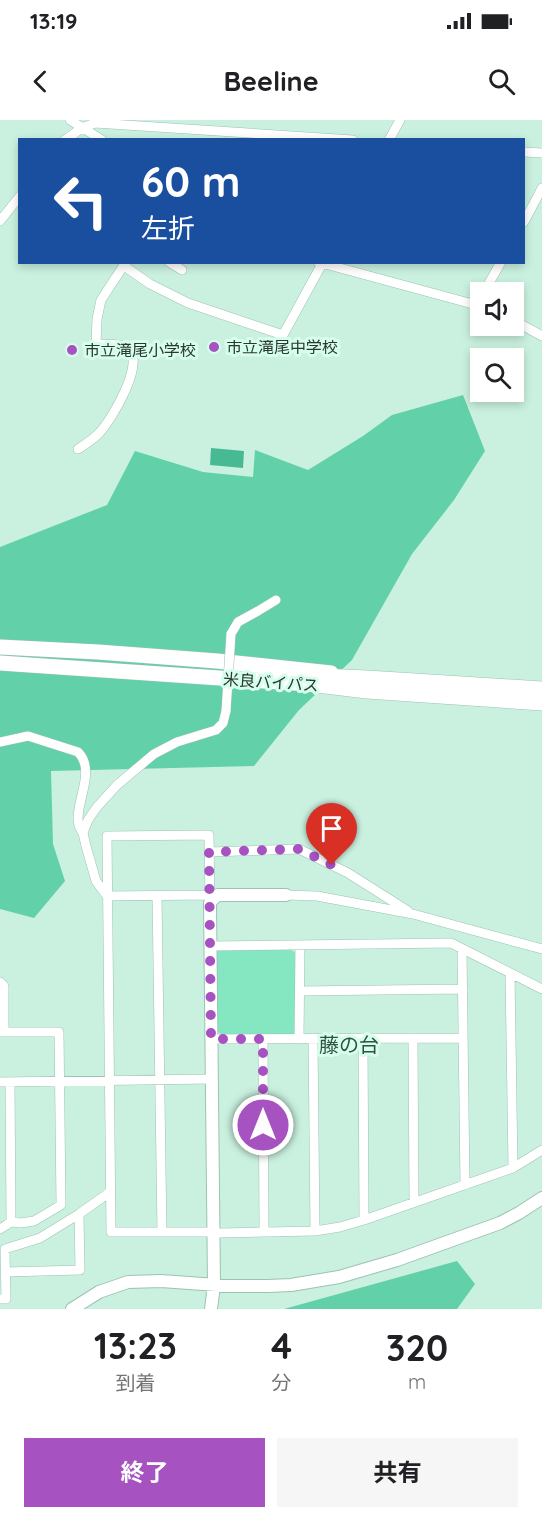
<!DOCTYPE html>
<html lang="ja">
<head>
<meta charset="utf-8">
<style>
  body { margin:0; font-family:Quicksand,"Noto Sans JP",sans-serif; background:#f6f6f6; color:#202124; height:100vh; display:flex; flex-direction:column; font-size:22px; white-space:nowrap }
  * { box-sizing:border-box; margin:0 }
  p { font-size:20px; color:#757577 }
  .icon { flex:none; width:33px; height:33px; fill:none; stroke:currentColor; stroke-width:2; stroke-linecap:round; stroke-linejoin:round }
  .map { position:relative; height:1189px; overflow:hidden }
  .side { display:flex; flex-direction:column; background:#fff; flex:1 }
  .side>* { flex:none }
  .guide { position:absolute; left:18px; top:18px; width:507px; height:126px; border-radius:0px; box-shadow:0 3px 9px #0003; background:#1a4fa0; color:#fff; overflow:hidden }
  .fabs { position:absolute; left:470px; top:162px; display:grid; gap:12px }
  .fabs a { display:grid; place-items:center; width:54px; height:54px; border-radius:0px; background:#fff; box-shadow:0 3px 9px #0003; font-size:30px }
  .pin { position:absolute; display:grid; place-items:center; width:51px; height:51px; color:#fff; margin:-62px -26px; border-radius:50% 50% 50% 0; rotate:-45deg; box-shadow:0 0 6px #0007 }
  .pin .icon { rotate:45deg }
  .me { position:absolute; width:66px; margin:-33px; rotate:0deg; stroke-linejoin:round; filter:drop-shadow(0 0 4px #0008) }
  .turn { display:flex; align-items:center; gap:21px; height:126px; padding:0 24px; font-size:27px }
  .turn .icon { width:78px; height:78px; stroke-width:2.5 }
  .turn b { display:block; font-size:42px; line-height:51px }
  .eta { display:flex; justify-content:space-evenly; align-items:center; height:102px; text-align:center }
  .eta b { font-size:36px; font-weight:700; line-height:42px }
  .primary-button { display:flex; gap:12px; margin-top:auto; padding:12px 24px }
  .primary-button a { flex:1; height:69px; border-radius:0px; background:#a652c1; color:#fff; font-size:24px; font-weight:700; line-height:69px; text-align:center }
  .primary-button a+a { background:#f6f6f6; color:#202124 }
  .status { display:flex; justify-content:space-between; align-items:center; height:42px; padding:0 30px; background:#fff; direction:ltr }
  .status svg { height:16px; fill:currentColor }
  header { display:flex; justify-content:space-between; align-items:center; height:78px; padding:0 24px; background:#fff; font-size:27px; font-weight:700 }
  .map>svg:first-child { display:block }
  .green { fill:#84e7c2 }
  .forest { fill:#62d1a9 }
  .water { fill:#48ba93 }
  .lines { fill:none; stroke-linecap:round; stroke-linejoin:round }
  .minor-casing { stroke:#9cc2b2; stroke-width:10 }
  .tertiary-casing { stroke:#9cc2b2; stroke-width:14 }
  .primary-casing { stroke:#9cc2b2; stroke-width:16 }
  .minor { stroke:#fff; stroke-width:9 }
  .tertiary { stroke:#fff; stroke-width:12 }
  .primary { stroke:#fff; stroke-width:15 }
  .minor-bridge-casing { stroke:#9cc2b2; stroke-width:10; stroke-linecap:butt }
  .minor-bridge { stroke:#fff; stroke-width:9 }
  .route { stroke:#a652c1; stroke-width:10; stroke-dasharray:0 18 }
  .poi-dot { fill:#a652c1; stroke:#d7feed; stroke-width:2 }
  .labels { text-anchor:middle; stroke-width:6; stroke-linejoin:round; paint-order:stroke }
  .poi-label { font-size:16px; fill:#293832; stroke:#d7feed; text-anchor:start }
  .street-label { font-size:16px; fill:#293832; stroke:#d7feed }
  .quarter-label { font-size:20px; fill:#2f5244; stroke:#d7feed }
</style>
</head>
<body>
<div class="status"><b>13:19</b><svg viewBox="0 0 49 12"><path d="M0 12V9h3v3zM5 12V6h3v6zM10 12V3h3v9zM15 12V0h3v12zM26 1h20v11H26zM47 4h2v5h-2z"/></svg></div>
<header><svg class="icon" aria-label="back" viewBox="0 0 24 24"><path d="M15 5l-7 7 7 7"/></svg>Beeline<svg class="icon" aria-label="search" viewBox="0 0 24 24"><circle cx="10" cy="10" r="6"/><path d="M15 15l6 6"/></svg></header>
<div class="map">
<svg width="542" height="1189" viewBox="0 0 542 1189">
  <rect width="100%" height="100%" fill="#caf1e0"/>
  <path class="green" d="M 220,829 L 291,829 L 296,834 L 296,914 L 221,915 L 217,910 L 216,833 Z"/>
  <path class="forest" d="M 463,275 L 485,331 L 454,380 L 412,434 L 352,540 L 299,590 L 254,646 L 51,651 L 53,724 L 65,761 L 34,798 L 0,789 L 0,427 L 107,385 L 135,331 L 203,352 L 253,357 L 255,330 L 308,350 L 363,316 L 392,295 Z
    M 457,1141 L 475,1164 L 457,1189 L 284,1189 Z"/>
  <path class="water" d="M 211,328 L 244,331 L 243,348 L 210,345 Z"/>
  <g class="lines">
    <g class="minor-casing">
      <path id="minor" d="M 70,0 L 102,20
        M 65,20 L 82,8 L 95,3 L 353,20
        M 389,20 L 400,0
        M 524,32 L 542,33
        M 0,101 L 20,76
        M 524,102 L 542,68
        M 169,142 L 182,150
        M 318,142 L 480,186
        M 124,146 L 150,164 L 188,183 L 283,215 L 323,142
        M 484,172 L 501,142
        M 513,200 L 542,216
        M 78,329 C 86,324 94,319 100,312 C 112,299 146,242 128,228 C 121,223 105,225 96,224 L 97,199 L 101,180 L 126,142
        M 231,514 L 238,502 L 258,491 L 276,480
        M 0,622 L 28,616 L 78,632 C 100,654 66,694 83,713
        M 209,732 L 299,729 L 348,753 L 408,791
        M 210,775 L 107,776 L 96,761 L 86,726 L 83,713 L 88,700 L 97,687 L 117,665 L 154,634 L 177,622 L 216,610 L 223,603 L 226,591
        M 286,775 L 317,776 L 413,794 L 542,829
        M 157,776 L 162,1112
        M 210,785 L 209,715 L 107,716 L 111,1112 L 206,1112 L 220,1113 L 315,1111 L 340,1107 L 364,1100 L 513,1048 L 542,1030
        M 210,826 L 451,823 L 542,869
        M 462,829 L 465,1065
        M 510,853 L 513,1048
        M 0,862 L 4,866 L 4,912
        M 300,871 L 463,869
        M 0,912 L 59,912 L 61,1085 L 34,1101 L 21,1103 L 11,1102 L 0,1109
        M 313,918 L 315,1111
        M 363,918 L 364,1100
        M 413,918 L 414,1082
        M 211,919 L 463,918
        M 263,919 L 264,1112
        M 299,919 L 300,825
        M 0,962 L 212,959
        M 10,962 L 11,1102
        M 6,1152 L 80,1150 L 79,1094
        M 0,1179 L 6,1179 L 5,1129 L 40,1118 L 79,1094 L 110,1072"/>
    </g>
    <g class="tertiary-casing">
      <path id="tertiary" d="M 72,1189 L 99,1172 L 128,1162 L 161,1161 L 231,1166 L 268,1166 L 291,1165 L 339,1157 L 397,1140 L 500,1103 L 519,1093 L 542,1078
        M 211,1189 L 214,1165 L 210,783 L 213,779 L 218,775 L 286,775"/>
    </g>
    <g class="primary-casing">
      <path id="primary" d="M 0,527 L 98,532 L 217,541 L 331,553
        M 0,543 L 309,564 L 367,571 L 542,583
        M 320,556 L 367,558 L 542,569"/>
    </g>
    <use href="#minor" class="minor"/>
    <use href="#tertiary" class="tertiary"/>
    <use href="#primary" class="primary"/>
    <g class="minor-bridge-casing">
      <path id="minor-bridge" d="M 226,591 L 231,514"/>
    </g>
    <use href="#minor-bridge" class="minor-bridge"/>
  </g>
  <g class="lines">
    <path class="route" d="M 263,1005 L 263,919 L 211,919 L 209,732 L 299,729 L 332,745"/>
  </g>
  <g class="poi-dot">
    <circle cx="214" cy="227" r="6"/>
    <circle cx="72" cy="230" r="6"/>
  </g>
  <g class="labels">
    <g class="poi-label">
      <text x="226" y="233">市立滝尾中学校</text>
      <text x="84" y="236">市立滝尾小学校</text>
    </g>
    <g class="street-label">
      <text transform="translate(271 562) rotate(4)" y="6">米良バイパス</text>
    </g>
    <g class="quarter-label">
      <text x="349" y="932">藤の台</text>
    </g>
  </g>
</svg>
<div class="fabs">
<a><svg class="icon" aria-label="sound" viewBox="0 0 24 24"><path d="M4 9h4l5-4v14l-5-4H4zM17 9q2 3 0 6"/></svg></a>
<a><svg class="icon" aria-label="search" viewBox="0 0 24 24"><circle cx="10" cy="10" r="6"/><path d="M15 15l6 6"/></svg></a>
</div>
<div class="pin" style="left:332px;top:745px;background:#d93025"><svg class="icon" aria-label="arrive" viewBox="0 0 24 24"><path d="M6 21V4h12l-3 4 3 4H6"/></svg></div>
<svg class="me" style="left:263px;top:1005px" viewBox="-20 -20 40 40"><circle r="17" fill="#a652c1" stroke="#fff" stroke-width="3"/><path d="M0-11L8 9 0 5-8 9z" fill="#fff"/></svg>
<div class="guide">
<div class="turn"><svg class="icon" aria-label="left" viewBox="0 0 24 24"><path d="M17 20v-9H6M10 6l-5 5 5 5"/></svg><div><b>60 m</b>左折</div></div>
</div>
</div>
<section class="side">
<div class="eta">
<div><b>13:23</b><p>到着</p></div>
<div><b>4</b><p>分</p></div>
<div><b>320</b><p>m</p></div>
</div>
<div class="primary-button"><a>終了</a><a>共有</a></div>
</section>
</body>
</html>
